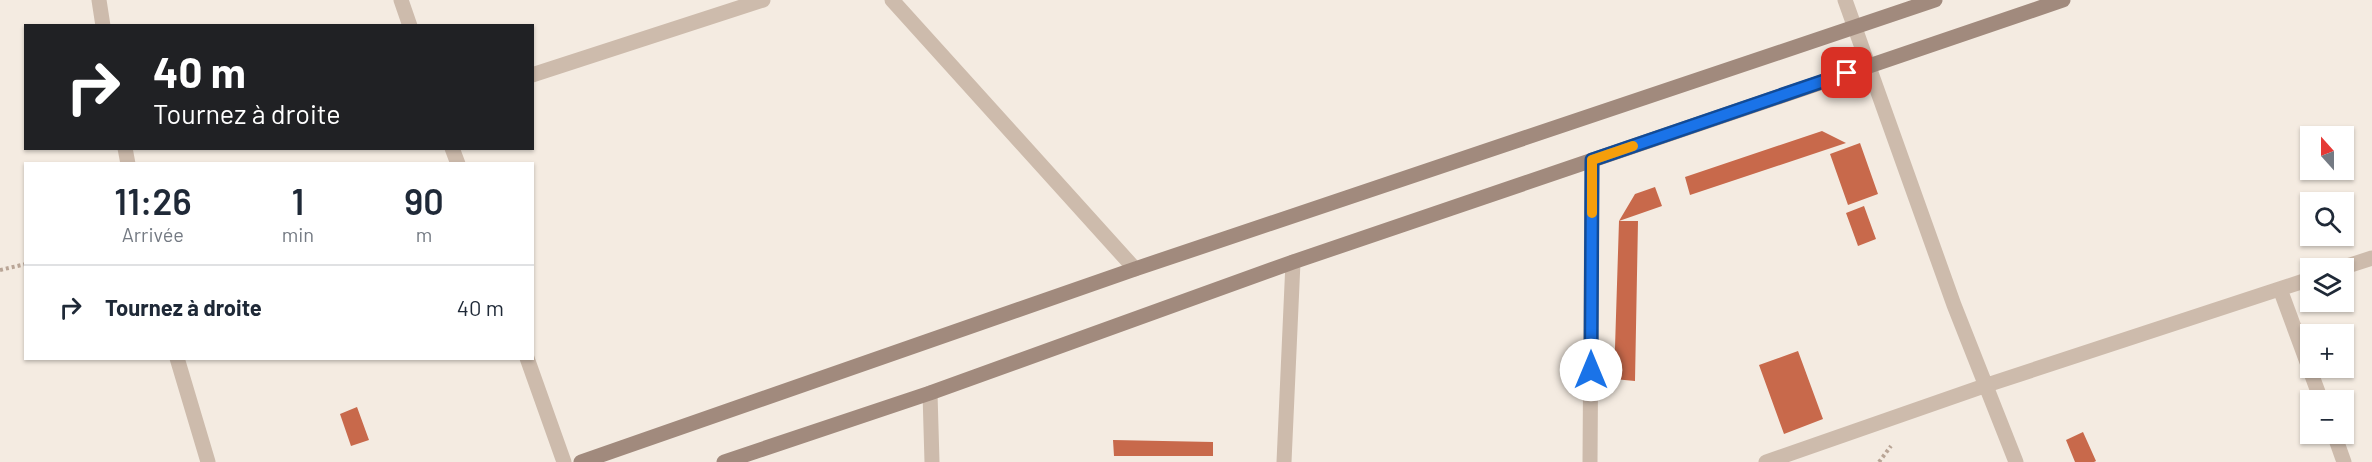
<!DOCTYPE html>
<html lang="fr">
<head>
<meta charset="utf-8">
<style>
  body { margin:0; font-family:Barlow,sans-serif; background:#f2f2f3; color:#1f2937; height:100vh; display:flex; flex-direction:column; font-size:22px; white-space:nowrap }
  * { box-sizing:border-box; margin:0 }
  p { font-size:20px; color:#747a83 }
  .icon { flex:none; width:33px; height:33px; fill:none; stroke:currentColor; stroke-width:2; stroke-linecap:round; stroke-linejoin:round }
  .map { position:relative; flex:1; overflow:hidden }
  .drawer { position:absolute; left:24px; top:162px; width:510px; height:198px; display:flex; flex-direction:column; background:#fff; border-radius:0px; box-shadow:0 2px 4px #0004 }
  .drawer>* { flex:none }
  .guide { position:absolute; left:24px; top:24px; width:510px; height:126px; border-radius:0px; box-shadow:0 2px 4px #0004; background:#202124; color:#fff; overflow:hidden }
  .needle { width:39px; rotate:339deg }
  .tools { position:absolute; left:2300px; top:126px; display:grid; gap:12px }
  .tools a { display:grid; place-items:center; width:54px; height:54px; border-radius:0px; background:#fff; box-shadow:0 2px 4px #0004; font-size:30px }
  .pin { position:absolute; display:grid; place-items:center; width:51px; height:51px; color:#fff; margin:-26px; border-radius:12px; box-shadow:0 3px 9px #0006 }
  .me { position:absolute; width:66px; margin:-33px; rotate:0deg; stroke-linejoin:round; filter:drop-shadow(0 0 4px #0008) }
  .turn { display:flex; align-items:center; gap:21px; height:126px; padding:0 30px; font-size:27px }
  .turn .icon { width:78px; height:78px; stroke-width:2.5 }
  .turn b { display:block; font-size:42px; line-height:51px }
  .eta { display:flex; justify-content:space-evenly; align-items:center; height:102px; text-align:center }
  .eta b { font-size:36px; font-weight:600; line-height:42px }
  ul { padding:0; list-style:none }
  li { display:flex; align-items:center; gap:18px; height:84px; padding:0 30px; border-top:2px solid #e0e1e3 }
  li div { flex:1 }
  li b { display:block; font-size:22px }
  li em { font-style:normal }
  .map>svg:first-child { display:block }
  .building { fill:#c8694b }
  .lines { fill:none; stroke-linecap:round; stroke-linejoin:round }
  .path { stroke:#b9a596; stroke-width:4; stroke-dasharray:3 3; stroke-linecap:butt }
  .street { stroke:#cdbbac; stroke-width:15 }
  .secondary { stroke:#a18a7d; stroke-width:15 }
  .route-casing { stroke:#114b97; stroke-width:15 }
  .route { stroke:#1a73e8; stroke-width:10 }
  .slow { stroke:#f59e0b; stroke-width:10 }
</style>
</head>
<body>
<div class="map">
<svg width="2372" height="462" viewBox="0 0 2372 462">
  <rect width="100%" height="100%" fill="#f4ebe1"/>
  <path class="building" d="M 1822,131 L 1846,143 L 1690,195 L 1685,177 Z
    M 1860,143 L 1878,194 L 1848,205 L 1830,154 Z
    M 1655,187 L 1662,206 L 1619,221 L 1635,194 Z
    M 1864,206 L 1876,239 L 1858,246 L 1846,213 Z
    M 1619,221 L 1638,221 L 1635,381 L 1614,379 Z
    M 1798,351 L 1823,419 L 1784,434 L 1759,365 Z
    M 357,407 L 369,440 L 351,446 L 340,414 Z
    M 2083,432 L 2096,461 L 2094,462 L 2075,462 L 2066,440 Z
    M 1113,440 L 1213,442 L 1213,456 L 1114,456 Z"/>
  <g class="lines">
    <path class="path" d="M 0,270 L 26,264
      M 1879,462 L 1891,446"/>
    <path class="street" d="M 99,0 L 103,26
      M 401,0 L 410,26
      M 892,0 L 1135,269
      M 1845,0 L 1954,305 L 2016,462
      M 532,75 L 763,0
      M 125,148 L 128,164
      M 452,148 L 458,164
      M 2341,268 L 2372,258
      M 2280,289 L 2321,400
      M 177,358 L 208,462
      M 527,358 L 564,462
      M 930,393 L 932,462
      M 2334,434 L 2344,462
      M 1284,462 L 1293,262
      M 1590,462 L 1592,160
      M 1766,462 L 1987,385 L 2310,279"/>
    <path class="secondary" d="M 581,462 L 1135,269 L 1935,0
      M 724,462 L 930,393 L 1293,262 L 2063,0"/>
  </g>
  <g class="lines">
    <g class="route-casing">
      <path id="route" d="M 1591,370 L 1592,160 L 1847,73"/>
    </g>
    <use href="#route" class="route"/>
    <path class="slow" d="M 1592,213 L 1592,160 L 1633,146"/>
  </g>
</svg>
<div class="tools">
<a><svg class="needle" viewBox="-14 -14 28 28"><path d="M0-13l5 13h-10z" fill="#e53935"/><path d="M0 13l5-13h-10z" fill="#747a83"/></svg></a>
<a><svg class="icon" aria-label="search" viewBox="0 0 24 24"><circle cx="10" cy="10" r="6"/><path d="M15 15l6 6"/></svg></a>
<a><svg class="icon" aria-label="layers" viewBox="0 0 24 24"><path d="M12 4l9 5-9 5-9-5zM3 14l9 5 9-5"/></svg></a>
<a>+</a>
<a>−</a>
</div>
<div class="pin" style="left:1847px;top:73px;background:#d93025"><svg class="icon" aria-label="arrive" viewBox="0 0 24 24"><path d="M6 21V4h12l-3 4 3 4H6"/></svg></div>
<svg class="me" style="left:1591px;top:370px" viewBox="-20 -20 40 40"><circle r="19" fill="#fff"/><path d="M0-13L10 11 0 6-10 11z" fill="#1a73e8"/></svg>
<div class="guide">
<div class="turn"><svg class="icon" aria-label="right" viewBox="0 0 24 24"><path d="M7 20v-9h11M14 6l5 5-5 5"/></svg><div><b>40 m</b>Tournez à droite</div></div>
</div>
<section class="drawer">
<div class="eta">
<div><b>11:26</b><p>Arrivée</p></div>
<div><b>1</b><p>min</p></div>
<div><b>90</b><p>m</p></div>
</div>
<ul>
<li><svg class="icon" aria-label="right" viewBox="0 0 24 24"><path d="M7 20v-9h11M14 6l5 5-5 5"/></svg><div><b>Tournez à droite</b></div><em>40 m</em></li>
</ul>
</section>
</div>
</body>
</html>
